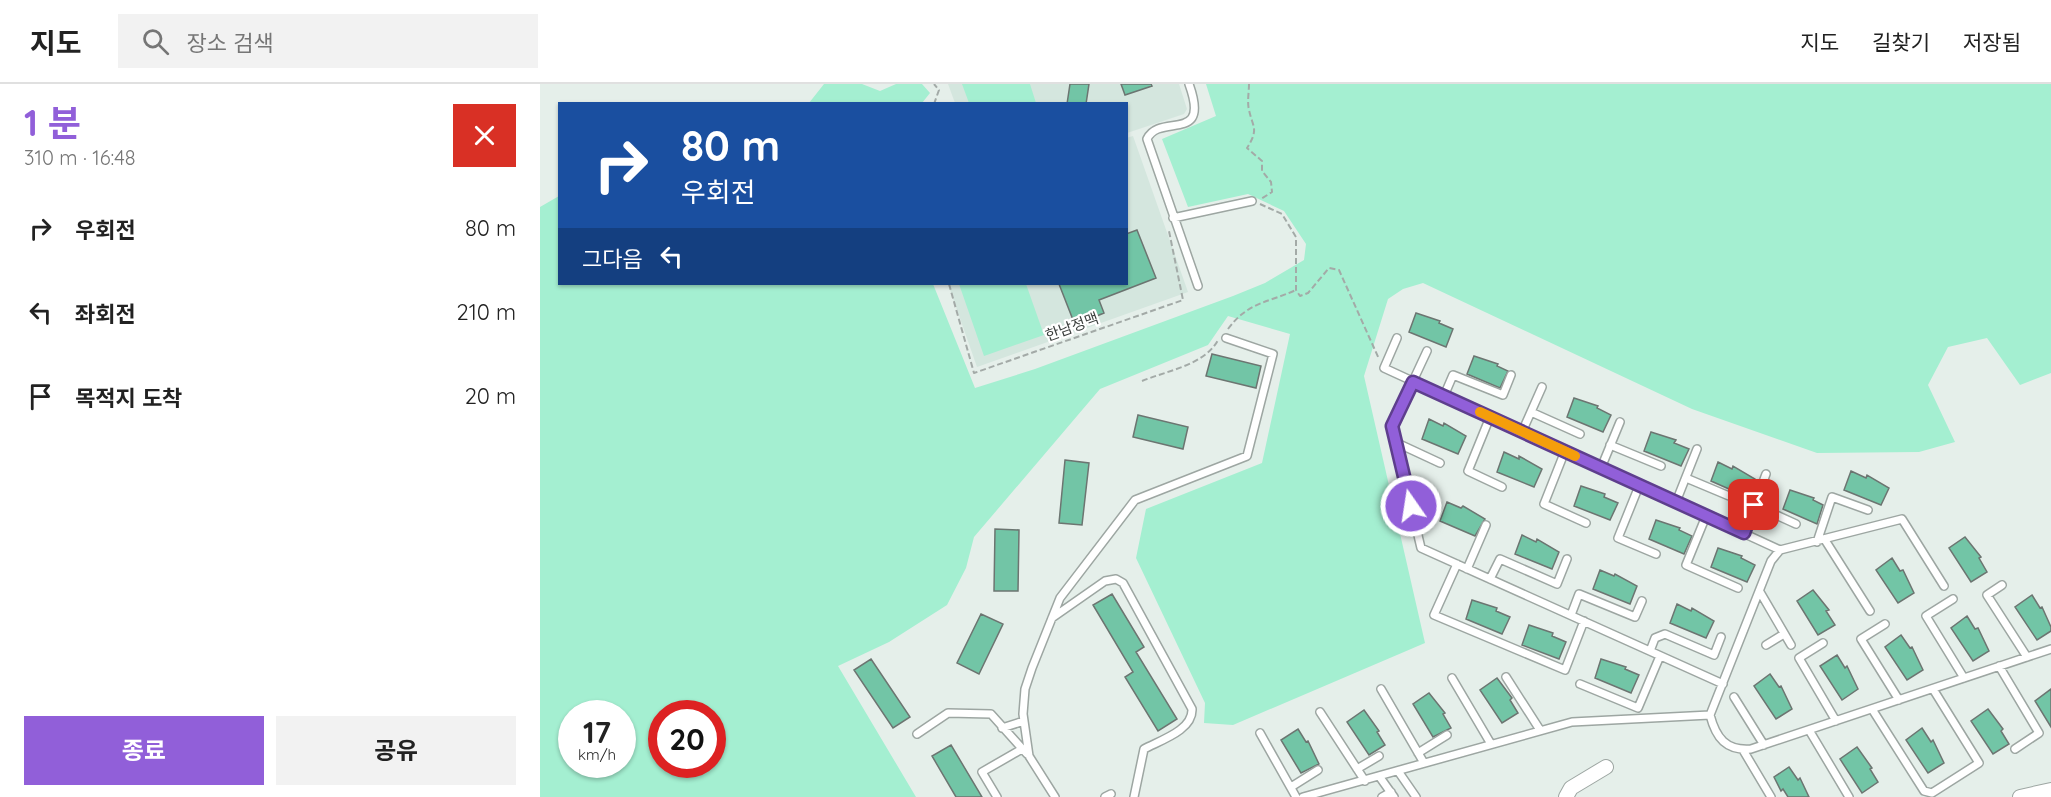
<!DOCTYPE html>
<html lang="ko">
<head>
<meta charset="utf-8">
<style>
  body { margin:0; font-family:Quicksand,"Noto Sans KR",sans-serif; background:#f2f2f2; color:#222; height:100vh; display:flex; flex-direction:column; font-size:22px; white-space:nowrap }
  * { box-sizing:border-box; margin:0 }
  p { font-size:20px; color:#767676 }
  .icon { flex:none; width:33px; height:33px; fill:none; stroke:currentColor; stroke-width:2; stroke-linecap:round; stroke-linejoin:round }
  .map { position:relative; flex:1; overflow:hidden }
  .sheet { display:flex; flex-direction:column; background:#fff; width:540px }
  .sheet>* { flex:none }
  .guide { position:absolute; left:18px; top:18px; width:570px; height:183px; border-radius:0px; box-shadow:0 2px 4px #0004; background:#1a4fa0; color:#fff; overflow:hidden }
  .speed { position:absolute; left:18px; top:616px; display:flex; gap:12px; font-size:30px; font-weight:700; text-align:center }
  .speed>* { display:grid; place-content:center; width:78px; height:78px; border-radius:50%; background:#fff; box-shadow:0 2px 4px #0004; line-height:1 }
  .speed small { font-size:15px; font-weight:400 }
  .speed .limit { border:9px solid #d22; background:#fff; color:#111 }
  .pin { position:absolute; display:grid; place-items:center; width:51px; height:51px; color:#fff; margin:-26px; border-radius:12px; box-shadow:0 3px 9px #0006 }
  .me { position:absolute; width:66px; margin:-33px; rotate:347deg; stroke-linejoin:round; filter:drop-shadow(0 0 4px #0008) }
  .turn { display:flex; align-items:center; gap:21px; height:126px; padding:0 24px; font-size:27px }
  .turn .icon { width:78px; height:78px; stroke-width:2.5 }
  .turn b { display:block; font-size:42px; line-height:51px }
  .then { display:flex; align-items:center; height:57px; padding:0 24px; background:#0003; gap:12px; font-size:22px }
  .round { display:grid; place-items:center; flex:none; width:63px; height:63px; border-radius:0px; background:#f2f2f2 }
  .headline { display:flex; align-items:center; justify-content:space-between; height:102px; padding:0 24px }
  h1 { font-size:36px; font-weight:700; line-height:45px; color:#915fd9 }
  .button { display:flex; gap:12px; margin-top:auto; padding:12px 24px }
  .button a { flex:1; height:69px; border-radius:0px; background:#915fd9; color:#fff; font-size:24px; font-weight:700; line-height:69px; text-align:center }
  .button a+a { background:#f2f2f2; color:#222 }
  ul { padding:0; list-style:none }
  li { display:flex; align-items:center; gap:18px; height:84px; padding:0 24px }
  li div { flex:1 }
  li b { display:block; font-size:22px }
  li em { font-style:normal }
  header { display:flex; align-items:center; gap:36px; box-sizing:border-box; height:84px; padding:0 30px; background:#fff; border-bottom:2px solid #e0e0e0 }
  header strong { font-size:28px }
  nav { display:flex; gap:33px; margin-inline-start:auto; font-size:21px }
  .search { width:420px; height:54px; background:#f2f2f2; display:flex; align-items:center; gap:15px; box-sizing:border-box; padding:0 21px; border-radius:0px; color:#767676; font-size:22px }
  main { display:flex; flex:1; min-height:0 }
  .map>svg:first-child { display:block }
  .built { fill:#d4e6de }
  .green { fill:#a4efd1; fill-rule:evenodd }
  .building { fill:#72c5a6; stroke:#6c7571; stroke-width:1.5 }
  .lines { fill:none; stroke-linecap:round; stroke-linejoin:round }
  .lane-casing { stroke:#9da6a2; stroke-width:10 }
  .street-casing { stroke:#9da6a2; stroke-width:16 }
  .path { stroke:#a3aaa7; stroke-width:2; stroke-dasharray:6 3; stroke-linecap:butt }
  .lane { stroke:#fff; stroke-width:7 }
  .street { stroke:#fff; stroke-width:14 }
  .route-casing { stroke:#5e3e8d; stroke-width:15 }
  .route { stroke:#915fd9; stroke-width:10 }
  .slow { stroke:#f59e0b; stroke-width:10 }
  .labels { text-anchor:middle; stroke-width:4.5; stroke-linejoin:round; paint-order:stroke }
  .street-label { font-size:15px; fill:#3a3e3c; stroke:#fff }
</style>
</head>
<body>
<header>
<strong>지도</strong>
<div class="search"><svg class="icon" aria-label="search" viewBox="0 0 24 24"><circle cx="10" cy="10" r="6"/><path d="M15 15l6 6"/></svg>장소 검색</div>
<nav><a>지도</a><a>길찾기</a><a>저장됨</a></nav>
</header>
<main>
<section class="sheet">
<div class="headline"><div><h1>1 분</h1><p>310 m · 16:48</p></div><a class="round" style="background:#d93025;color:#fff"><svg class="icon" aria-label="close" viewBox="0 0 24 24"><path d="M6 6l12 12M18 6L6 18"/></svg></a></div>
<ul>
<li><svg class="icon" aria-label="right" viewBox="0 0 24 24"><path d="M7 20v-9h11M14 6l5 5-5 5"/></svg><div><b>우회전</b></div><em>80 m</em></li>
<li><svg class="icon" aria-label="left" viewBox="0 0 24 24"><path d="M17 20v-9H6M10 6l-5 5 5 5"/></svg><div><b>좌회전</b></div><em>210 m</em></li>
<li><svg class="icon" aria-label="arrive" viewBox="0 0 24 24"><path d="M6 21V4h12l-3 4 3 4H6"/></svg><div><b>목적지 도착</b></div><em>20 m</em></li>
</ul>
<div class="button"><a>종료</a><a>공유</a></div>
</section>
<div class="map">
<svg width="1511" height="713" viewBox="0 0 1511 713">
  <rect width="100%" height="100%" fill="#e5efea"/>
  <path class="built" d="M 408,0 L 639,0 L 647,25 L 644,30 L 587,49 L 586,20 L 415,19 Z
    M 593,52 L 648,208 L 437,283 L 408,200 L 586,200 L 586,54 Z"/>
  <path class="green" d="M 284,0 L 322,0 L 340,7 L 356,0 L 382,0 L 390,9 L 382,19 L 269,19 Z
    M 422,0 L 490,0 L 496,19 L 429,19 Z
    M 666,0 L 1511,0 L 1511,289 L 1480,301 L 1447,254 L 1408,263 L 1388,301 L 1415,358 L 1379,368 L 1277,369 L 1152,325 L 883,199 L 863,205 L 848,215 L 824,292 L 885,559 L 693,641 L 664,639 L 665,619 L 596,474 L 606,425 L 722,379 L 750,250 L 688,232 L 668,261 L 560,305 L 434,453 L 426,484 L 407,521 L 349,558 L 298,582 L 376,713 L 0,713 L 0,123 L 19,112 L 20,200 L 393,200 L 435,304 L 495,285 L 693,212 L 725,199 L 764,176 L 766,160 L 744,127 L 708,110 L 648,123 L 622,55 L 676,32 ZM 32,630 L 82,630 L 82,681 L 32,681 ZM 122,630 L 172,630 L 172,681 L 122,681 Z
    M 419,200 L 486,200 L 504,251 L 444,272 Z"/>
  <path class="building" d="M 530,0 L 549,0 L 546,20 L 527,20 Z
    M 581,0 L 611,0 L 612,2 L 585,11 Z
    M 597,146 L 616,194 L 559,216 L 564,229 L 535,241 L 519,200 L 586,200 L 586,150 Z
    M 876,229 L 900,237 L 899,239 L 913,245 L 906,263 L 869,248 Z
    M 672,270 L 721,282 L 716,304 L 666,292 Z
    M 934,272 L 958,280 L 957,282 L 968,287 L 960,304 L 927,290 Z
    M 1034,314 L 1058,322 L 1057,324 L 1071,331 L 1063,348 L 1027,333 Z
    M 598,331 L 648,343 L 643,365 L 593,353 Z
    M 889,335 L 903,342 L 904,339 L 926,352 L 918,370 L 882,355 Z
    M 1111,348 L 1136,356 L 1134,359 L 1149,365 L 1141,382 L 1104,367 Z
    M 964,368 L 979,375 L 979,372 L 1002,385 L 994,403 L 957,388 Z
    M 525,376 L 549,379 L 542,441 L 519,439 Z
    M 1178,378 L 1192,385 L 1193,382 L 1215,395 L 1207,413 L 1171,397 Z
    M 1311,387 L 1326,394 L 1327,391 L 1349,404 L 1341,421 L 1304,406 Z
    M 1041,402 L 1065,410 L 1064,413 L 1078,419 L 1070,436 L 1034,422 Z
    M 1250,406 L 1274,414 L 1273,416 L 1283,421 L 1277,440 L 1243,425 Z
    M 907,418 L 921,424 L 923,422 L 945,435 L 935,452 L 900,437 Z
    M 1116,436 L 1140,444 L 1139,446 L 1152,452 L 1144,470 L 1109,455 Z
    M 455,445 L 479,446 L 478,507 L 454,507 Z
    M 982,451 L 996,458 L 997,455 L 1019,468 L 1012,485 L 975,470 Z
    M 1425,453 L 1441,473 L 1439,474 L 1447,488 L 1431,498 L 1409,464 Z
    M 1178,464 L 1202,472 L 1201,474 L 1215,481 L 1207,498 L 1171,483 Z
    M 1352,474 L 1360,487 L 1363,486 L 1374,509 L 1358,519 L 1336,486 Z
    M 1060,486 L 1074,492 L 1075,490 L 1097,502 L 1090,520 L 1053,505 Z
    M 1273,506 L 1289,526 L 1286,527 L 1295,541 L 1278,551 L 1257,517 Z
    M 572,510 L 604,563 L 596,568 L 637,635 L 618,647 L 585,593 L 593,588 L 553,521 Z
    M 1492,511 L 1500,524 L 1502,523 L 1511,543 L 1511,547 L 1497,556 L 1475,523 Z
    M 932,516 L 957,524 L 956,527 L 970,533 L 962,550 L 926,535 Z
    M 1137,520 L 1151,527 L 1152,524 L 1174,537 L 1166,554 L 1130,539 Z
    M 441,530 L 463,540 L 439,590 L 417,579 Z
    M 1427,532 L 1435,545 L 1438,544 L 1449,567 L 1433,577 L 1411,544 Z
    M 989,541 L 1013,549 L 1012,552 L 1026,558 L 1019,575 L 982,561 Z
    M 1361,551 L 1370,564 L 1372,563 L 1383,586 L 1367,596 L 1345,563 Z
    M 1297,571 L 1305,584 L 1307,582 L 1318,605 L 1302,616 L 1280,582 Z
    M 331,575 L 370,633 L 353,644 L 314,586 Z
    M 1061,575 L 1086,583 L 1085,585 L 1099,591 L 1091,609 L 1055,594 Z
    M 1230,590 L 1239,603 L 1241,602 L 1252,625 L 1236,635 L 1214,602 Z
    M 957,594 L 972,614 L 970,616 L 978,629 L 962,639 L 940,606 Z
    M 1511,605 L 1511,643 L 1495,617 Z
    M 889,609 L 905,629 L 903,630 L 911,644 L 893,653 L 873,620 Z
    M 1448,625 L 1463,645 L 1461,647 L 1469,660 L 1453,670 L 1431,637 Z
    M 824,626 L 839,647 L 837,648 L 845,661 L 829,671 L 807,638 Z
    M 1382,644 L 1391,658 L 1393,656 L 1404,679 L 1388,689 L 1366,656 Z
    M 758,645 L 766,658 L 768,657 L 779,680 L 761,689 L 741,656 Z
    M 411,661 L 442,713 L 416,713 L 392,672 Z
    M 1317,663 L 1332,684 L 1330,685 L 1338,698 L 1322,709 L 1300,675 Z
    M 1249,683 L 1258,696 L 1260,694 L 1269,713 L 1248,713 L 1243,705 L 1241,707 L 1234,693 Z"/>
  <g class="lines">
    <g class="lane-casing">
      <path id="lane" d="M 649,0 C 671,61 620,28 607,55 L 658,202
        M 633,134 L 712,117
        M 857,254 L 844,284 L 1240,466
        M 887,267 L 852,342 L 881,464 L 1183,600
        M 904,312 L 913,291 L 963,311 L 971,291
        M 991,328 L 1040,350
        M 950,333 L 928,387 L 962,403
        M 982,348 L 1002,303
        M 857,359 L 900,379
        M 1070,361 L 1121,382
        M 1025,367 L 1004,420 L 1046,439
        M 1061,384 L 1080,338
        M 1146,394 L 1189,412
        M 1099,402 L 1078,454 L 1116,470
        M 1136,418 L 1157,365
        M 1214,421 L 1256,440
        M 1166,432 L 1146,481 L 1198,504
        M 1204,449 L 1226,390
        M 1285,456 L 1330,527
        M 1277,458 L 1292,413 L 1328,426
        M 917,480 L 894,531 L 1025,586 L 1044,537
        M 927,485 L 946,441
        M 950,495 L 960,475 L 1017,500 L 1027,475
        M 1462,501 L 1447,511 L 1487,573
        M 1220,508 L 1251,561
        M 1413,515 L 1386,532 L 1424,594
        M 1031,531 L 1039,510 L 1095,533 L 1102,517
        M 512,534 L 565,497 L 576,495 L 583,499 L 652,625 C 653,646 621,656 604,665 L 594,713
        M 1345,540 L 1321,555 L 1359,616
        M 1283,559 L 1259,574 L 1296,637
        M 1226,561 L 1244,550
        M 1110,567 L 1115,554 L 1125,550 L 1174,571 L 1181,553
        M 1459,582 L 1499,649 L 1475,665
        M 966,593 L 1000,646
        M 912,594 L 951,660
        M 1040,600 L 1098,624 L 1120,572
        M 841,605 L 884,679
        M 1194,613 L 1224,661
        M 1332,625 L 1384,707 L 1392,709 L 1439,679 L 1393,605
        M 780,628 L 825,697
        M 1170,631 L 1231,477 L 1240,466 L 1362,435 L 1404,502
        M 462,644 L 484,637
        M 1269,646 L 1309,713
        M 720,649 L 756,713
        M 377,650 L 408,629 L 451,630 L 487,670
        M 1203,666 L 1231,713
        M 878,669 L 907,651
        M 817,685 L 839,672
        M 858,687 L 876,713
        M 839,692 L 854,713
        M 751,703 L 778,686
        M 457,713 L 442,688 L 482,665
        M 515,713 L 489,672 L 483,630 L 485,605 L 492,584 L 520,514 L 595,416 L 707,372 L 733,270 L 686,254
        M 565,713 L 571,710
        M 763,713 L 1032,638 L 1170,631 C 1176,654 1186,667 1211,665 L 1511,565
        M 842,713 L 851,708"/>
    </g>
    <g class="street-casing">
      <path id="street" d="M 1026,713 L 1031,704 L 1066,683
        M 1480,713 L 1511,706"/>
    </g>
    <path class="path" d="M 709,0 C 709,8 707,18 709,26 C 713,44 719,45 707,64 L 722,77 L 722,87 L 731,98 L 732,108 L 721,115
      M 394,20 L 399,6 L 394,0
      M 720,120 L 742,130 L 756,153 L 756,206 L 760,212 L 768,209 L 789,184 L 799,186 L 839,275
      M 409,200 L 434,289 L 643,216 L 629,147
      M 688,245 C 708,218 727,219 756,206
      M 602,297 C 626,287 665,281 678,256"/>
    <use href="#lane" class="lane"/>
    <use href="#street" class="street"/>
  </g>
  <g class="lines">
    <g class="route-casing">
      <path id="route" d="M 871,422 L 852,342 L 873,298 L 1204,449 L 1214,421"/>
    </g>
    <use href="#route" class="route"/>
    <path class="slow" d="M 940,328 L 1035,372"/>
  </g>
  <g class="labels">
    <g class="street-label">
      <text transform="translate(532 243) rotate(-20)" y="5">한남정맥</text>
    </g>
  </g>
</svg>
<div class="speed"><div>17<small>km/h</small></div><div class="limit">20</div></div>
<div class="pin" style="left:1214px;top:421px;background:#d93025"><svg class="icon" aria-label="arrive" viewBox="0 0 24 24"><path d="M6 21V4h12l-3 4 3 4H6"/></svg></div>
<svg class="me" style="left:871px;top:422px" viewBox="-20 -20 40 40"><circle r="17" fill="#915fd9" stroke="#fff" stroke-width="3"/><path d="M0-11L8 9 0 5-8 9z" fill="#fff"/></svg>
<div class="guide">
<div class="turn"><svg class="icon" aria-label="right" viewBox="0 0 24 24"><path d="M7 20v-9h11M14 6l5 5-5 5"/></svg><div><b>80 m</b>우회전</div></div>
<div class="then">그다음<svg class="icon" aria-label="left" viewBox="0 0 24 24"><path d="M17 20v-9H6M10 6l-5 5 5 5"/></svg></div>
</div>
</div>
</main>
</body>
</html>
